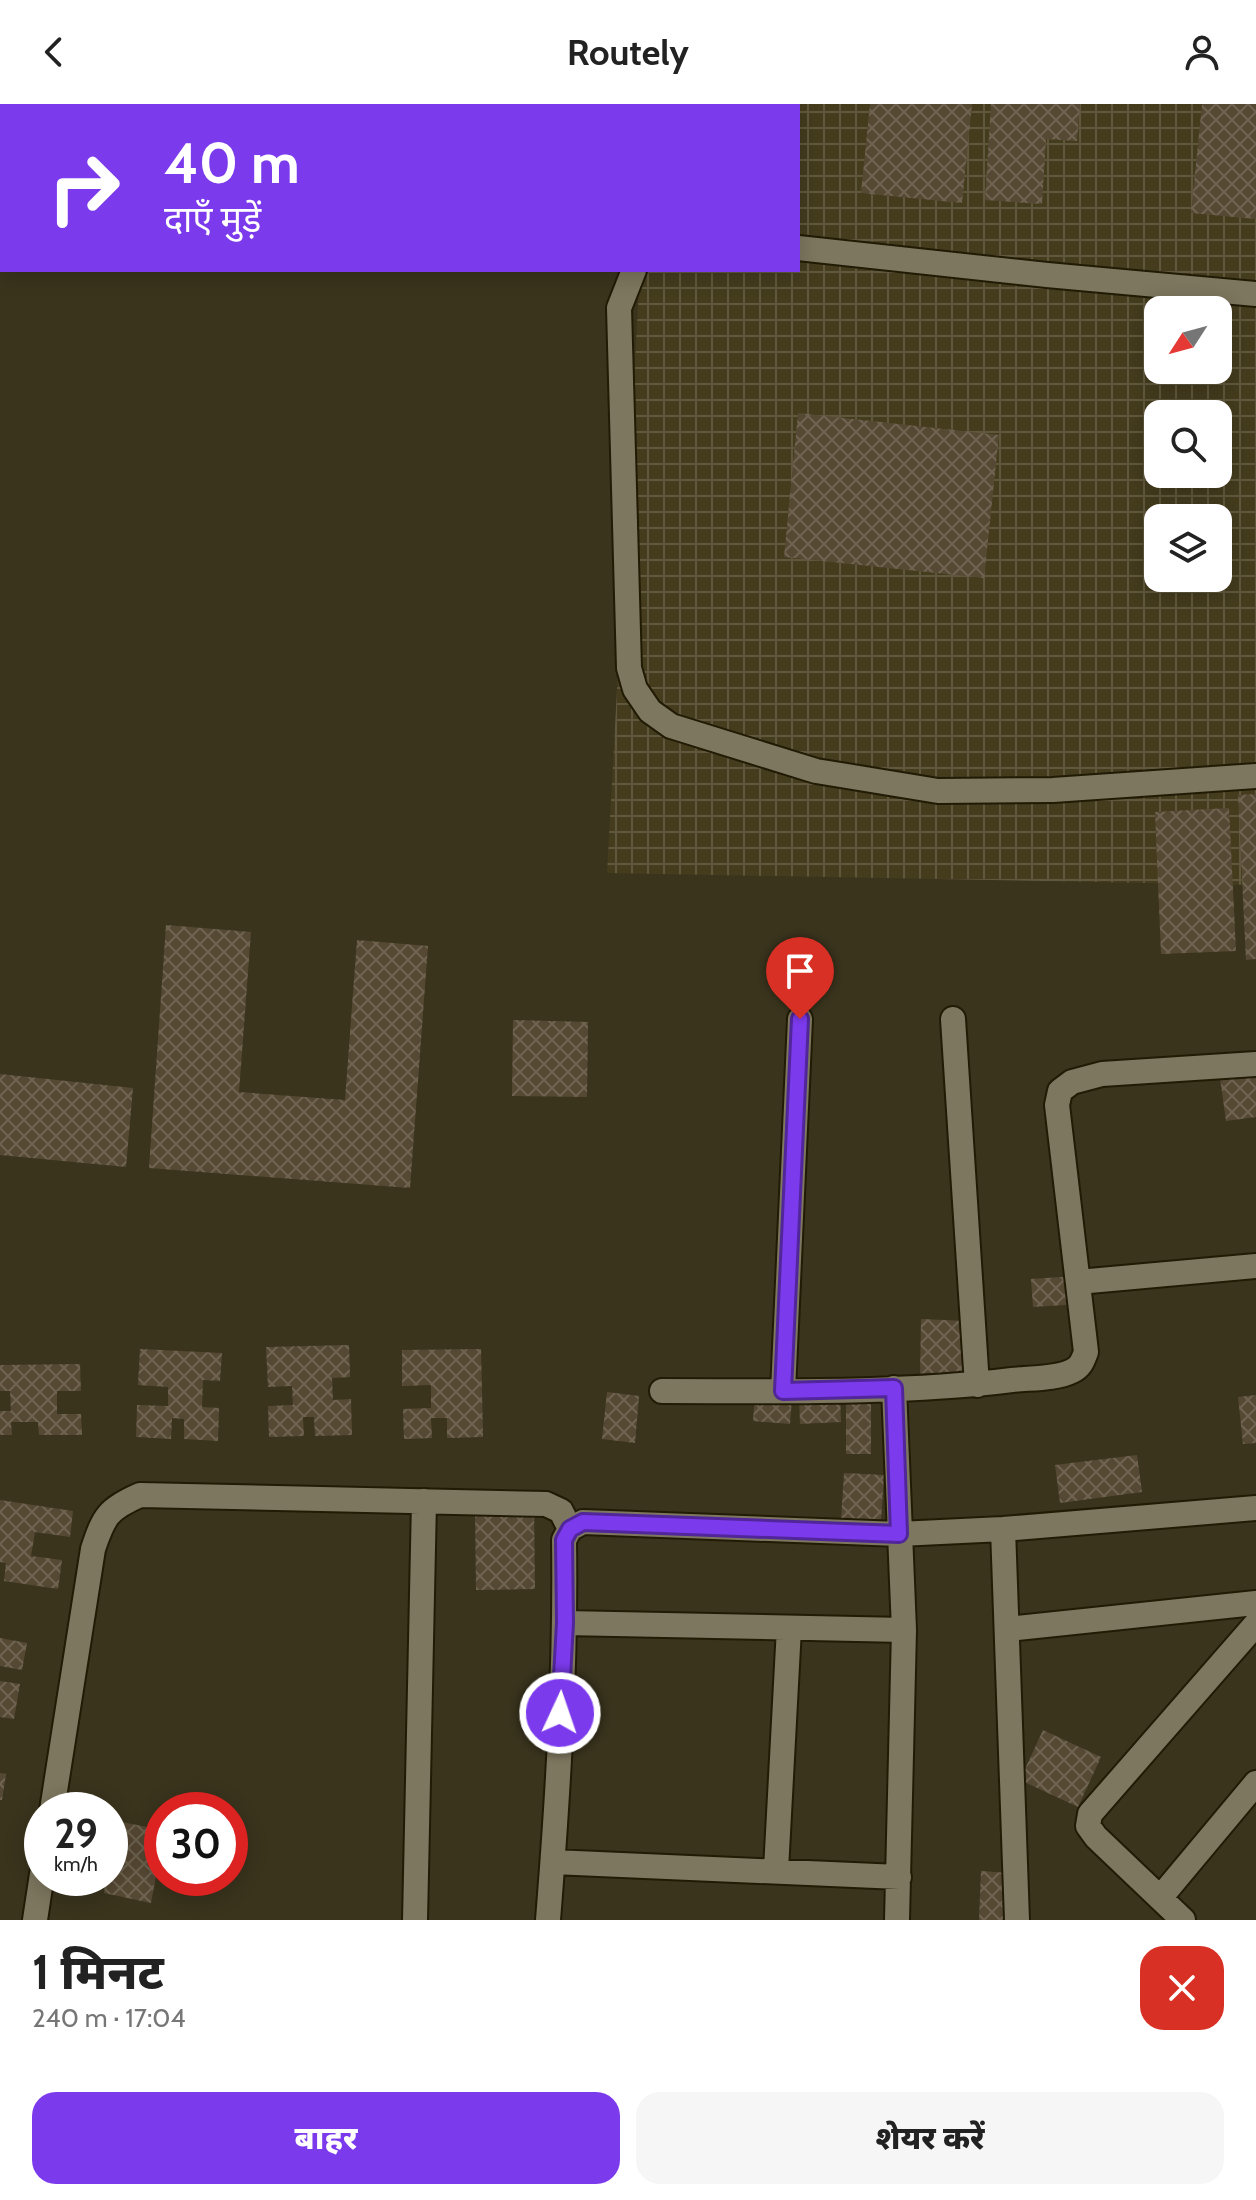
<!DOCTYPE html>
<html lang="hi">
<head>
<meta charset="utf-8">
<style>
  body { margin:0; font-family:Cabin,"Noto Sans Devanagari",sans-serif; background:#f6f6f6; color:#222; height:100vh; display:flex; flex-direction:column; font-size:30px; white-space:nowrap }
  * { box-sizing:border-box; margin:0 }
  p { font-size:26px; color:#767676 }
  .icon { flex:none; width:44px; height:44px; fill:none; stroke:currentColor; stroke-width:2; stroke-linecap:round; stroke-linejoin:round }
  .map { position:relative; height:1816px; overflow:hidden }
  .side { display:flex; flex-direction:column; background:#fff; flex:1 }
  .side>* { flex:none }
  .top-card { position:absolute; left:0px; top:0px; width:800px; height:168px; box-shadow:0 4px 20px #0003; background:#7c3aed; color:#fff; overflow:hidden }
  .needle { width:52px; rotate:234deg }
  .fabs { position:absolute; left:1144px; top:192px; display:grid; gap:16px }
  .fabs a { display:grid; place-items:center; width:88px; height:88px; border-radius:16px; background:#fff; box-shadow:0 4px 20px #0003; font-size:40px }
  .speed { position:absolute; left:24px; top:1688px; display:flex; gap:16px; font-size:40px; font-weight:700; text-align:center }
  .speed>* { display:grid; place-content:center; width:104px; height:104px; border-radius:50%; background:#fff; box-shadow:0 4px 20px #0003; line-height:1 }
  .speed small { font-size:20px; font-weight:400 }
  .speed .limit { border:12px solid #d22; background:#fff; color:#111 }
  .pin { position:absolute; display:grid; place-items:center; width:68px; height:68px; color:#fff; margin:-82px -34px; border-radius:50% 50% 50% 0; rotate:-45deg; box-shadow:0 0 8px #0007 }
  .pin .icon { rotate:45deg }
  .me { position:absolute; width:88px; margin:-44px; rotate:3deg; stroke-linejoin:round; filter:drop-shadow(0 0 6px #0008) }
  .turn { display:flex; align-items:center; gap:28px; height:168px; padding:0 32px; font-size:36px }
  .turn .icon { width:104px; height:104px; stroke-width:2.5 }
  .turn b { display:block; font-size:56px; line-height:68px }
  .round { display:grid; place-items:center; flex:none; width:84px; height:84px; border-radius:24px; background:#f6f6f6 }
  .head { display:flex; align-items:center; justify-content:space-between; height:136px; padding:0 32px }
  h1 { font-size:48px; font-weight:800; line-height:60px }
  .action { display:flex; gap:16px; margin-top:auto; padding:16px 32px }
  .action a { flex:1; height:92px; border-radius:24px; background:#7c3aed; color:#fff; font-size:32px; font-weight:800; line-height:92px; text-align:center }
  .action a+a { background:#f6f6f6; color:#222 }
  header { display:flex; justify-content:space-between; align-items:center; height:104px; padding:0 32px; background:#fff; font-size:36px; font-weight:800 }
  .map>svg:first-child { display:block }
  .industrial { fill:url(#industrial-grid); fill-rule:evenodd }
  .building { fill:url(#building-cross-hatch) }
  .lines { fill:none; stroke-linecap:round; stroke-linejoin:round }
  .minor-casing { stroke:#211b05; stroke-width:28 }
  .minor { stroke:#7e775f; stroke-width:24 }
  .route-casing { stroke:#51269a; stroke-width:20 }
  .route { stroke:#7c3aed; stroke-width:14 }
</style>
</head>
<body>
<header><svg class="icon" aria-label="back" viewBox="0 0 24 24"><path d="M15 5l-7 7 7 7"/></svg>Routely<svg class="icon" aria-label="person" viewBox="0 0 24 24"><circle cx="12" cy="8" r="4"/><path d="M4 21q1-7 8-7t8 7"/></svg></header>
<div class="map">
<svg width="1256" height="1816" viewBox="0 0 1256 1816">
  <defs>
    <pattern id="industrial-grid" width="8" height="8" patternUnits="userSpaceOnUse" patternTransform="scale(2)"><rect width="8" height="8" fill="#453c1e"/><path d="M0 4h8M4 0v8" fill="none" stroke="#60583e"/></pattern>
    <pattern id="building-cross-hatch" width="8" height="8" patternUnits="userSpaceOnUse" patternTransform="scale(2)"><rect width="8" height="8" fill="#564934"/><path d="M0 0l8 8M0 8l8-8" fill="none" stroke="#6f6451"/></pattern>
  </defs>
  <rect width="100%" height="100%" fill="#3a341d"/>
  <path class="industrial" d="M 648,0 L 1256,0 L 1256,781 L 607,769 L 640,166 L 798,166 L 798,2 L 648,2 ZM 1158,206 L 1218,206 L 1218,266 L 1158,266 ZM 1158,310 L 1218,310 L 1218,370 L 1158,370 ZM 1158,414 L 1218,414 L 1218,474 L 1158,474 Z"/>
  <path class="building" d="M 870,0 L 972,0 L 962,99 L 861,89 Z
    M 991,0 L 1080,0 L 1077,37 L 1046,35 L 1042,100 L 985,96 Z
    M 1202,0 L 1256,0 L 1256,115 L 1191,109 Z
    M 798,309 L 999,331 L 984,474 L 784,453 Z
    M 1256,690 L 1256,855 L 1246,856 L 1238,691 Z
    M 1229,704 L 1236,847 L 1161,850 L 1155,708 Z
    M 166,821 L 251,828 L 239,988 L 345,996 L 357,836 L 428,842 L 410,1084 L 149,1064 Z
    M 513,916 L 588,918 L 587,993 L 512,992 Z
    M 1256,969 L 1256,1013 L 1226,1017 L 1220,974 Z
    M 0,970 L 133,984 L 126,1063 L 0,1051 Z
    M 1077,1172 L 1079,1200 L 1033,1203 L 1031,1175 Z
    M 921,1215 L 968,1217 L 967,1271 L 920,1270 Z
    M 349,1241 L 350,1273 L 332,1274 L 333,1296 L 351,1295 L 352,1331 L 315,1332 L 314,1313 L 303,1313 L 304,1332 L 269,1333 L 268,1302 L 293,1301 L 292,1282 L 268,1283 L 266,1243 Z
    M 140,1245 L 222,1249 L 220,1277 L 203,1276 L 202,1303 L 219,1304 L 218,1337 L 184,1335 L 184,1315 L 172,1314 L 171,1335 L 136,1333 L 137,1301 L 168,1302 L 168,1283 L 138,1281 Z
    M 481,1245 L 483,1333 L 447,1334 L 447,1314 L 431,1314 L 432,1334 L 404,1335 L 403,1305 L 431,1304 L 431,1281 L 402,1282 L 402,1246 Z
    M 80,1260 L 81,1287 L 57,1287 L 57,1310 L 81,1310 L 82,1331 L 39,1331 L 38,1318 L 11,1318 L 12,1331 L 0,1331 L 0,1307 L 11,1307 L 10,1287 L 0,1287 L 0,1261 Z
    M 607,1288 L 639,1292 L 635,1339 L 602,1335 Z
    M 840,1290 L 841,1318 L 800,1320 L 799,1292 Z
    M 755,1291 L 792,1294 L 790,1320 L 753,1317 Z
    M 1256,1291 L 1256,1339 L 1243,1340 L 1238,1293 Z
    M 846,1296 L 871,1297 L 871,1350 L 846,1350 Z
    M 1137,1351 L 1142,1388 L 1060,1399 L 1055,1361 Z
    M 844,1369 L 884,1371 L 881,1417 L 841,1415 Z
    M 0,1396 L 73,1407 L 70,1433 L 35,1428 L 31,1452 L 62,1456 L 58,1485 L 4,1477 L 6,1459 L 0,1458 Z
    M 534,1406 L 535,1485 L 476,1486 L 475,1407 Z
    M 0,1534 L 27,1539 L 22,1566 L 0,1562 Z
    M 0,1577 L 20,1580 L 14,1615 L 0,1613 Z
    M 1043,1626 L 1101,1653 L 1078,1703 L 1020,1676 Z
    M 0,1669 L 6,1670 L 2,1696 L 0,1696 Z
    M 117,1717 L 162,1726 L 162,1740 L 151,1799 L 104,1789 L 106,1774 L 110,1774 L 110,1754 Z
    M 981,1767 L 1009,1769 L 1006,1816 L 979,1816 Z"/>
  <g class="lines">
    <g class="minor-casing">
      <path id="minor" d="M 798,144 L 1047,171 L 1256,190
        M 634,166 L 619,204 L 629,564 L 635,585 L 650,607 L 671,622 L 816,667 L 938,687 L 1053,686 L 1256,672
        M 953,915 L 977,1281
        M 1078,1178 L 1256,1162
        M 894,1284 L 904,1526 L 897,1816
        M 662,1287 C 778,1287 896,1290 1012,1276 C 1031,1274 1056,1275 1072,1267 C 1081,1263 1083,1256 1086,1248 L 1057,1001 L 1060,987 L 1072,978 L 1102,970 L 1256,960
        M 783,1287 L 800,915
        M 1003,1425 L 1017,1816
        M 565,1519 L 904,1526
        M 1007,1525 L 1256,1499
        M 52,1706 L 93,1445 C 104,1412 108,1405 140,1391 L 546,1400 L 561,1407 L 570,1425
        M 553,1758 L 899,1773
        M 776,1766 L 789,1524
        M 1160,1794 L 1256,1679
        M 35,1816 L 42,1770
        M 415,1816 L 424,1397
        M 548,1816 C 558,1690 566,1562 564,1436 L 570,1425 L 583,1418 L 899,1430 L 1003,1425 L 1256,1404
        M 1183,1816 L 1096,1733 L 1088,1722 L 1090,1710 L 1256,1520"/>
    </g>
    <use href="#minor" class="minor"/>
  </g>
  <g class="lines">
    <g class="route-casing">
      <path id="route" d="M 560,1609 L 565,1519 L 564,1436 L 570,1425 L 583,1418 L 899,1430 L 894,1284 L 783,1287 L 800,915"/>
    </g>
    <use href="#route" class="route"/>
  </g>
</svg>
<div class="fabs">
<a><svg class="needle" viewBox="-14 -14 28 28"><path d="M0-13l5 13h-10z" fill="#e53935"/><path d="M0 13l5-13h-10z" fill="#767676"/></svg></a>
<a><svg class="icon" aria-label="search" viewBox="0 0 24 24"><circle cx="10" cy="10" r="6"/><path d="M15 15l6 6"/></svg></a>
<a><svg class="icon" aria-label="layers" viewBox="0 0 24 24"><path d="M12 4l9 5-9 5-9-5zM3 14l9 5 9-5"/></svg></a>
</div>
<div class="speed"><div>29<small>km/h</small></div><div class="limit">30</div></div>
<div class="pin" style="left:800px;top:915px;background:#d93025"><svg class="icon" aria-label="arrive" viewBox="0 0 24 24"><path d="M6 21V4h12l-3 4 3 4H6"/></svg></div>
<svg class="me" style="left:560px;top:1609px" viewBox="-20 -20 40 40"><circle r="17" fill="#7c3aed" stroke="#fff" stroke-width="3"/><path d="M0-11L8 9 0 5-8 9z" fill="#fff"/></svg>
<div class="top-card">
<div class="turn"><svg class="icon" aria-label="right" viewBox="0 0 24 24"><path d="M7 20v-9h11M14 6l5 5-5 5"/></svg><div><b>40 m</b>दाएँ मुड़ें</div></div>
</div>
</div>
<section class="side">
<div class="head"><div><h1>1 मिनट</h1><p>240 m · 17:04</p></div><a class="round" style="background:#d93025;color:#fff"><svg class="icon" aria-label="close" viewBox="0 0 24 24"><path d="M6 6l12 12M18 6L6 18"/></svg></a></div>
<div class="action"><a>बाहर</a><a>शेयर करें</a></div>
</section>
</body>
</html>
